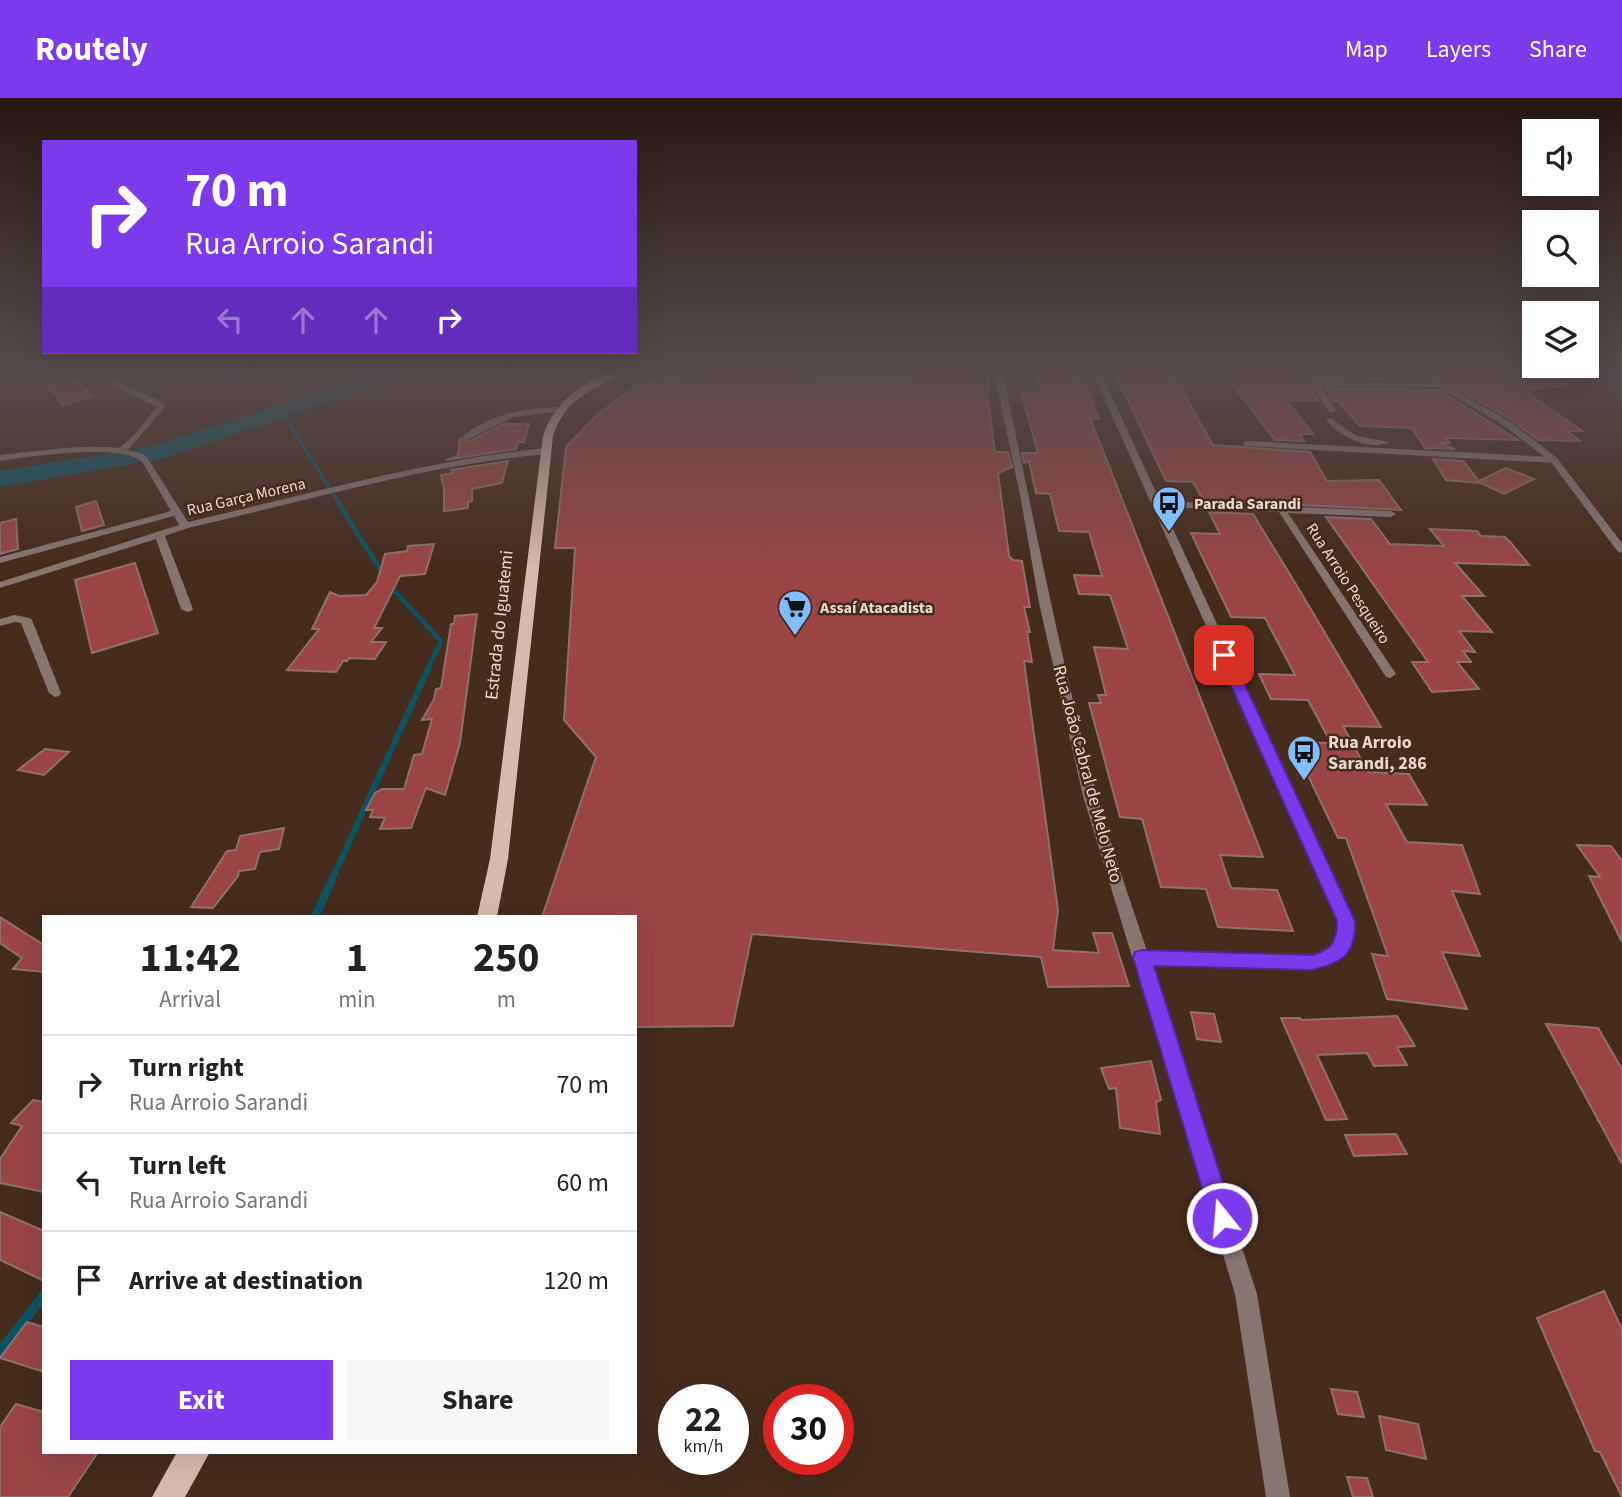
<!DOCTYPE html>
<html lang="en">
<head>
<meta charset="utf-8">
<style>
  body { margin:0; font-family:"Source Sans 3",sans-serif; background:#f6f6f6; color:#222; height:100vh; display:flex; flex-direction:column; font-size:26px; white-space:nowrap }
  * { box-sizing:border-box; margin:0 }
  p { font-size:23px; color:#767676 }
  .icon { flex:none; width:38px; height:38px; fill:none; stroke:currentColor; stroke-width:2; stroke-linecap:round; stroke-linejoin:round }
  .map { position:relative; flex:1; overflow:hidden }
  .panel { position:absolute; left:42px; top:817px; width:595px; height:539px; display:flex; flex-direction:column; background:#fff; border-radius:0px; box-shadow:0 7px 28px #0002 }
  .panel>* { flex:none }
  .guide { position:absolute; left:42px; top:42px; width:595px; height:214px; border-radius:0px; box-shadow:0 7px 28px #0002; background:#7c3aed; color:#fff; overflow:hidden }
  .tools { position:absolute; left:1522px; top:21px; display:grid; gap:14px }
  .tools a { display:grid; place-items:center; width:77px; height:77px; border-radius:0px; background:#fff; box-shadow:0 7px 28px #0002; font-size:35px }
  .speed { position:absolute; left:658px; top:1286px; display:flex; gap:14px; font-size:35px; font-weight:700; text-align:center }
  .speed>* { display:grid; place-content:center; width:91px; height:91px; border-radius:50%; background:#fff; box-shadow:0 7px 28px #0002; line-height:1 }
  .speed small { font-size:18px; font-weight:400 }
  .speed .limit { border:10px solid #d22; background:#fff; color:#111 }
  .pin { position:absolute; display:grid; place-items:center; width:60px; height:60px; color:#fff; margin:-30px; border-radius:14px; box-shadow:0 4px 10px #0006 }
  .me { position:absolute; width:77px; margin:-38px; rotate:343deg; stroke-linejoin:round; filter:drop-shadow(0 0 5px #0008) }
  .turn { display:flex; align-items:center; gap:24px; height:147px; padding:0 28px; font-size:32px }
  .turn .icon { width:91px; height:91px; stroke-width:2.5 }
  .turn b { display:block; font-size:49px; line-height:60px }
  .lanes { display:flex; align-items:center; height:66px; padding:0 28px; background:#0003; justify-content:center; gap:35px; direction:ltr }
  .lanes .off { opacity:.35 }
  .eta { display:flex; justify-content:space-evenly; align-items:center; height:119px; text-align:center }
  .eta b { font-size:42px; font-weight:700; line-height:49px }
  .button { display:flex; gap:14px; margin-top:auto; padding:14px 28px }
  .button a { flex:1; height:80px; border-radius:0px; background:#7c3aed; color:#fff; font-size:28px; font-weight:700; line-height:80px; text-align:center }
  .button a+a { background:#f6f6f6; color:#222 }
  ul { padding:0; list-style:none }
  li { display:flex; align-items:center; gap:21px; height:98px; padding:0 28px; border-top:2px solid #e0e0e0 }
  li div { flex:1 }
  li b { display:block; font-size:26px }
  li em { font-style:normal }
  header { display:flex; align-items:center; gap:42px; box-sizing:border-box; height:98px; padding:0 35px; background:#7c3aed; color:#fff }
  header strong { font-size:33px }
  nav { display:flex; gap:38px; margin-inline-start:auto; font-size:24px }
  .map>svg:first-child { display:block }
  .lines { fill:none; stroke-linecap:round; stroke-linejoin:round }
  .stream-far4 { stroke:#0d5463; stroke-width:3.5 }
  .stream-far3 { stroke:#0d5463; stroke-width:4.5 }
  .stream-far2 { stroke:#0d5463; stroke-width:6 }
  .stream-far1 { stroke:#0d5463; stroke-width:8 }
  .stream { stroke:#0d5463; stroke-width:10 }
  .river { fill:#0d5463; fill-rule:evenodd }
  .building { fill:#9b4547; stroke:#926f6e; stroke-width:2 }
  .minor { fill:#857672; fill-rule:evenodd }
  .tertiary { fill:#857672; fill-rule:evenodd }
  .primary { fill:#d8b9b1; fill-rule:evenodd }
  .route { fill:#7c3aed; stroke:#51269a; stroke-width:2 }
  .labels { text-anchor:middle; stroke-width:5; stroke-linejoin:round; paint-order:stroke }
  .far-street-label { font-size:16px; fill:#e8d8cf; stroke:#452c1d }
  .far-poi-label { font-size:16px; font-weight:bold; fill:#e8d8cf; stroke:#452c1d; text-anchor:start }
  .street-label { font-size:18px; fill:#e8d8cf; stroke:#452c1d }
  .poi-label { font-size:18px; font-weight:bold; fill:#e8d8cf; stroke:#452c1d; text-anchor:start }
</style>
</head>
<body>
<header>
<strong>Routely</strong>
<nav><a>Map</a><a>Layers</a><a>Share</a></nav>
</header>
<div class="map">
<svg width="1622" height="1399" viewBox="0 0 1622 1399">
  <rect width="100%" height="100%" fill="#452c1d"/>
  <g class="lines">
    <path class="stream-far4" d="M 213,273 L 230,280 L 269,273
      M 281,313 L 339,405"/>
    <path class="stream-far3" d="M 338,404 L 384,478
      M 389,487 L 441,543 L 427,573"/>
    <path class="stream-far2" d="M 330,786 L 428,571"/>
    <path class="stream-far1" d="M 315,819 L 331,784"/>
    <path class="stream" d="M 0,1254 L 44,1197"/>
    <path class="river" d="M 382,273 L 412,273 L 409,277 L 161,361 L 0,389 L 0,373 L 149,349 Z
      M 1589,273 L 1616,273 L 1622,275 L 1622,289 L 1592,277 Z"/>
  </g>
  <path class="building" d="M 700,273 L 812,273 L 811,278 L 912,279 L 911,273 L 990,273 L 987,294 L 995,354 L 1008,354 L 1012,369 L 998,375 L 1009,458 L 1013,462 L 1022,463 L 1030,509 L 1024,509 L 1030,534 L 1027,534 L 1032,564 L 1024,563 L 1058,812 L 1053,852 L 1099,855 L 1093,835 L 1112,835 L 1129,888 L 1048,889 L 1041,859 L 752,836 L 733,928 L 635,929 L 635,819 L 542,819 L 596,659 L 564,622 L 575,450 L 555,450 L 566,349 L 597,317 L 636,288 Z
    M 1036,273 L 1071,273 L 1074,281 L 1083,281 L 1099,321 L 1090,320 L 1263,759 L 1220,757 L 1231,790 L 1277,792 L 1293,833 L 1218,829 L 1206,791 L 1161,789 L 1142,721 L 1120,719 L 1089,605 L 1101,605 L 1098,597 L 1106,597 L 1094,549 L 1128,551 L 1110,497 L 1079,496 L 1074,477 L 1102,478 L 1089,434 L 1059,433 L 1050,396 L 1036,395 L 1029,363 L 1024,365 L 1022,355 L 1038,355 L 1021,294 L 1043,295 Z
    M 1114,273 L 1171,273 L 1213,347 L 1310,354 L 1327,383 L 1379,382 L 1401,412 L 1203,402 L 1193,384 L 1166,383 Z
    M 1222,273 L 1307,273 L 1314,277 L 1350,273 L 1377,273 L 1384,276 L 1410,274 L 1422,282 L 1319,280 L 1312,290 L 1318,303 L 1286,302 L 1313,336 L 1300,336 L 1304,343 L 1275,342 Z
    M 1427,273 L 1543,273 L 1571,288 L 1522,291 L 1582,333 L 1567,333 L 1580,343 L 1538,342 L 1510,321 Z
    M 59,274 L 70,282 L 74,281 L 94,298 L 63,307 L 41,280 L 44,280 L 43,277 Z
    M 1326,290 L 1438,292 L 1518,342 L 1445,340 L 1450,345 L 1440,345 L 1455,351 L 1425,350 L 1412,330 L 1360,328 L 1338,303 L 1333,303 Z
    M 504,326 L 529,326 L 524,344 L 518,344 L 516,351 L 446,362 L 458,358 L 460,340 L 470,343 Z
    M 1433,361 L 1463,363 L 1479,383 L 1506,370 L 1534,381 L 1504,396 L 1481,385 L 1446,382 Z
    M 508,363 L 502,385 L 472,391 L 472,403 L 468,404 L 468,410 L 444,413 L 444,391 L 441,377 L 453,375 L 451,372 Z
    M 96,403 L 104,427 L 82,433 L 76,409 Z
    M 1209,414 L 1253,416 L 1294,483 L 1381,629 L 1343,628 L 1368,674 L 1409,676 L 1427,707 L 1386,706 L 1407,744 L 1462,747 L 1480,796 L 1452,793 L 1480,858 L 1442,854 L 1467,911 L 1387,901 L 1372,856 L 1388,858 L 1346,740 L 1338,740 L 1292,644 L 1331,645 L 1308,602 L 1271,601 L 1259,576 L 1295,577 L 1265,520 L 1231,519 L 1191,435 L 1220,436 Z
    M 1326,419 L 1371,421 L 1390,446 L 1444,448 L 1430,431 L 1477,433 L 1481,438 L 1505,439 L 1511,445 L 1529,467 L 1455,465 L 1484,498 L 1462,498 L 1492,534 L 1459,533 L 1475,554 L 1463,553 L 1471,564 L 1457,564 L 1479,591 L 1432,594 L 1412,564 L 1428,564 Z
    M 16,421 L 18,451 L 0,456 L 0,425 Z
    M 434,446 L 425,476 L 400,478 L 374,530 L 382,530 L 371,544 L 386,544 L 375,561 L 349,560 L 347,563 L 343,563 L 336,574 L 287,572 L 319,531 L 312,531 L 330,494 L 339,498 L 366,497 L 377,484 L 385,456 L 407,453 L 408,448 Z
    M 135,465 L 158,535 L 92,555 L 75,482 Z
    M 477,516 L 460,645 L 445,697 L 426,690 L 411,730 L 380,731 L 385,720 L 370,719 L 373,712 L 366,712 L 375,695 L 382,691 L 404,691 L 414,657 L 422,656 L 432,621 L 422,622 L 434,601 L 436,591 L 441,590 L 451,526 L 454,526 L 455,518 Z
    M 45,651 L 69,654 L 44,677 L 18,672 Z
    M 284,730 L 279,751 L 260,754 L 255,771 L 239,773 L 238,778 L 213,810 L 191,809 L 227,753 L 236,752 L 240,738 Z
    M 1577,747 L 1611,748 L 1622,763 L 1622,844 L 1589,778 L 1600,779 Z
    M 0,819 L 44,847 L 44,874 L 13,871 L 22,860 L 0,845 Z
    M 1191,914 L 1214,916 L 1221,944 L 1197,941 Z
    M 1397,918 L 1415,948 L 1397,949 L 1407,967 L 1374,968 L 1367,955 L 1317,957 L 1347,1021 L 1326,1022 L 1281,920 L 1300,920 L 1301,922 Z
    M 1546,926 L 1598,930 L 1622,971 L 1622,1066 Z
    M 1151,963 L 1161,1002 L 1156,1004 L 1160,1036 L 1120,1030 L 1116,990 L 1109,991 L 1101,970 Z
    M 33,1002 L 44,1004 L 44,1094 L 0,1085 L 0,1061 L 22,1028 L 11,1025 Z
    M 1396,1036 L 1407,1056 L 1354,1058 L 1345,1037 Z
    M 0,1114 L 44,1133 L 44,1183 L 0,1162 Z
    M 1604,1193 L 1622,1231 L 1622,1399 L 1600,1354 L 1595,1353 L 1537,1220 Z
    M 27,1224 L 44,1229 L 44,1274 L 0,1260 Z
    M 1331,1291 L 1357,1294 L 1364,1319 L 1338,1316 Z
    M 16,1306 L 44,1314 L 44,1354 L 98,1354 L 68,1399 L 0,1399 L 0,1329 Z
    M 1379,1318 L 1418,1326 L 1426,1361 L 1386,1352 Z
    M 1347,1379 L 1367,1380 L 1373,1399 L 1353,1399 Z"/>
  <g class="lines">
    <path class="minor" d="M 83,273 L 93,273 L 161,303 L 165,309 L 128,352 L 145,357 L 148,361 L 188,424 C 306,397 425,362 546,350 L 550,353 L 546,356 C 425,367 306,403 188,430 L 165,438 L 193,511 L 191,513 L 187,514 L 181,511 L 156,441 L 0,490 L 0,484 L 179,427 L 174,418 L 0,465 L 0,459 L 171,413 L 143,365 C 125,344 28,359 0,363 L 0,357 C 39,353 80,346 120,350 L 134,337 L 157,309 Z
      M 994,273 L 1002,273 C 1033,414 1059,557 1097,697 C 1111,749 1130,801 1147,853 L 1312,858 L 1325,854 L 1335,845 L 1338,823 L 1092,273 L 1100,273 L 1160,403 L 1391,413 L 1396,416 L 1391,419 L 1288,415 L 1396,576 L 1390,580 L 1386,579 L 1279,414 L 1163,409 L 1354,823 C 1350,859 1347,862 1312,872 L 1151,867 L 1257,1196 L 1290,1399 L 1266,1399 L 1235,1196 L 1083,698 L 1039,505 L 1021,402 Z
      M 1319,283 L 1442,285 L 1446,287 L 1442,289 L 1324,287 L 1322,291 L 1336,312 L 1332,314 L 1329,314 L 1314,291 Z
      M 560,309 L 563,309 L 563,313 L 513,319 L 469,341 L 462,339 C 489,316 525,310 560,309 Z
      M 1330,320 L 1357,338 L 1389,344 C 1370,354 1339,338 1326,322 Z
      M 1247,343 L 1554,359 L 1558,362 L 1554,365 L 1244,348 L 1244,344 Z
      M 14,517 L 30,520 L 32,522 L 61,595 L 59,598 L 55,599 L 49,595 L 21,525 L 15,524 L 0,528 L 0,521 Z"/>
    <path class="tertiary" d="M 1412,273 L 1421,273 L 1509,323 L 1557,360 L 1622,445 L 1622,455 L 1618,454 L 1551,364 L 1503,327 Z"/>
    <path class="primary" d="M 610,273 L 622,273 C 592,296 567,296 553,338 L 508,761 L 497,819 L 477,819 L 490,761 L 543,338 C 555,304 579,288 610,273 Z
      M 177,1354 L 210,1354 L 185,1399 L 152,1399 Z"/>
  </g>
  <linearGradient id="sky" x2="0" y2="1"><stop stop-color="#261810"/><stop offset="0.58" stop-color="#564b4c"/><stop offset="1" stop-color="#564b4c" stop-opacity="0"/></linearGradient>
  <rect width="1622" height="469" fill="url(#sky)"/>
  <path class="route" d="M 1224,553 L 1231,557 L 1355,823 C 1356,857 1342,865 1312,872 L 1154,868 L 1234,1120 L 1231,1129 L 1222,1132 L 1214,1129 L 1211,1120 L 1133,860 L 1135,854 L 1142,852 L 1312,857 C 1332,852 1337,843 1337,823 L 1217,557 Z"/>
  <defs>
    <g id="bus-pin" transform="scale(1.75)"><path d="M0 17L-7.5 6A9.5 9.5 0 1 1 7.5 6Z" fill="#81bdfa" stroke="#452c1d"/><path d="M-5-6H5V4H4V6H2V4H-2V6H-4V4H-5ZM-3.5-4V0h7V-4ZM-3.5 1.2v1.5H-2V1.2ZM2 1.2v1.5H3.5V1.2Z" fill="#111"/></g>
    <g id="supermarket-pin" transform="scale(1.75)"><path d="M0 17L-7.5 6A9.5 9.5 0 1 1 7.5 6Z" fill="#81bdfa" stroke="#452c1d"/><path d="M-6-5.5h2.5l.6 2H6L4.5 2H-2.5L-4.4-4H-6ZM-1.5 3.2a1.3 1.3 0 1 0 .1 0ZM3 3.2a1.3 1.3 0 1 0 .1 0Z" fill="#111"/></g>
  </defs>
  <g fill-rule="evenodd">
    <use href="#bus-pin" x="1169" y="405"/>
    <use href="#supermarket-pin" x="795" y="509"/>
    <use href="#bus-pin" x="1304" y="654"/>
  </g>
  <g class="labels">
    <g class="far-street-label">
      <text transform="translate(246 398) rotate(-13)" y="6">Rua Garça Morena</text>
      <text transform="translate(1349 485) rotate(57)" y="6">Rua Arroio Pesqueiro</text>
    </g>
    <g class="far-poi-label">
      <text x="1194" y="411">Parada Sarandi</text>
      <text x="820" y="515">Assaí Atacadista</text>
    </g>
    <g class="street-label">
      <text transform="translate(499 527) rotate(-84)" y="6">Estrada do Iguatemi</text>
      <text transform="translate(1088 676) rotate(75)" y="6">Rua João Cabral de Melo Neto</text>
    </g>
    <g class="poi-label">
      <text x="1328" y="650">Rua Arroio<tspan x="1328" dy="21">Sarandi, 286</tspan></text>
    </g>
  </g>
</svg>
<div class="tools">
<a><svg class="icon" aria-label="sound" viewBox="0 0 24 24"><path d="M4 9h4l5-4v14l-5-4H4zM17 9q2 3 0 6"/></svg></a>
<a><svg class="icon" aria-label="search" viewBox="0 0 24 24"><circle cx="10" cy="10" r="6"/><path d="M15 15l6 6"/></svg></a>
<a><svg class="icon" aria-label="layers" viewBox="0 0 24 24"><path d="M12 4l9 5-9 5-9-5zM3 14l9 5 9-5"/></svg></a>
</div>
<div class="speed"><div>22<small>km/h</small></div><div class="limit">30</div></div>
<div class="pin" style="left:1224px;top:557px;background:#d93025"><svg class="icon" aria-label="arrive" viewBox="0 0 24 24"><path d="M6 21V4h12l-3 4 3 4H6"/></svg></div>
<svg class="me" style="left:1222px;top:1120px" viewBox="-20 -20 40 40"><circle r="17" fill="#7c3aed" stroke="#fff" stroke-width="3"/><path d="M0-11L8 9 0 5-8 9z" fill="#fff"/></svg>
<div class="guide">
<div class="turn"><svg class="icon" aria-label="right" viewBox="0 0 24 24"><path d="M7 20v-9h11M14 6l5 5-5 5"/></svg><div><b>70 m</b>Rua Arroio Sarandi</div></div>
<div class="lanes"><svg class="icon off" aria-label="left" viewBox="0 0 24 24"><path d="M17 20v-9H6M10 6l-5 5 5 5"/></svg><svg class="icon off" aria-label="ahead" viewBox="0 0 24 24"><path d="M12 20V5M6 11l6-6 6 6"/></svg><svg class="icon off" aria-label="ahead" viewBox="0 0 24 24"><path d="M12 20V5M6 11l6-6 6 6"/></svg><svg class="icon" aria-label="right" viewBox="0 0 24 24"><path d="M7 20v-9h11M14 6l5 5-5 5"/></svg></div>
</div>
<section class="panel">
<div class="eta">
<div><b>11:42</b><p>Arrival</p></div>
<div><b>1</b><p>min</p></div>
<div><b>250</b><p>m</p></div>
</div>
<ul>
<li><svg class="icon" aria-label="right" viewBox="0 0 24 24"><path d="M7 20v-9h11M14 6l5 5-5 5"/></svg><div><b>Turn right</b><p>Rua Arroio Sarandi</p></div><em>70 m</em></li>
<li><svg class="icon" aria-label="left" viewBox="0 0 24 24"><path d="M17 20v-9H6M10 6l-5 5 5 5"/></svg><div><b>Turn left</b><p>Rua Arroio Sarandi</p></div><em>60 m</em></li>
<li><svg class="icon" aria-label="arrive" viewBox="0 0 24 24"><path d="M6 21V4h12l-3 4 3 4H6"/></svg><div><b>Arrive at destination</b></div><em>120 m</em></li>
</ul>
<div class="button"><a>Exit</a><a>Share</a></div>
</section>
</div>
</body>
</html>
